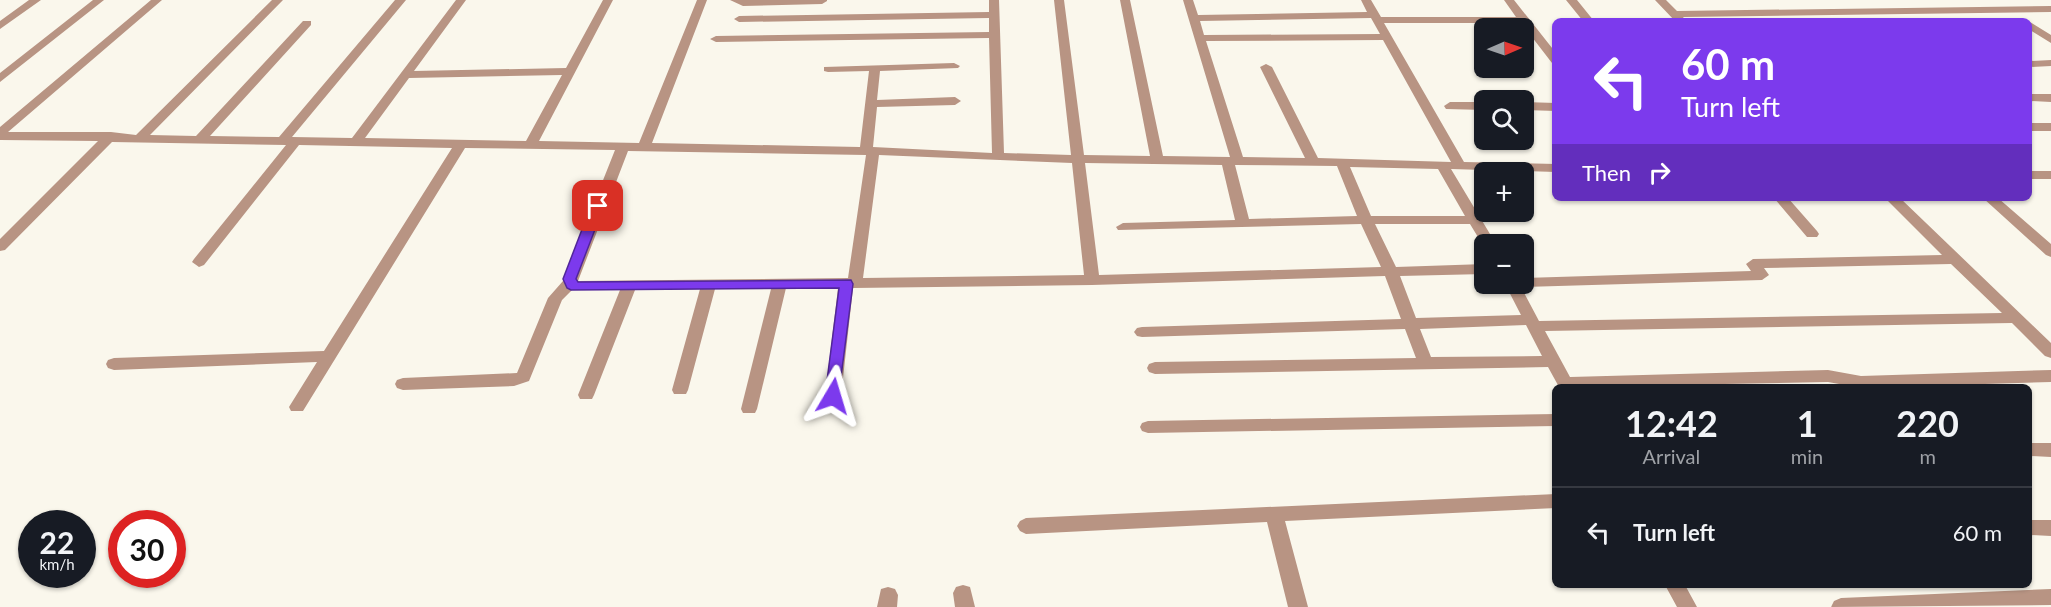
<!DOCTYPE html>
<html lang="en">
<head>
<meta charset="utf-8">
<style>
  body { margin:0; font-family:Lato,sans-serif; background:#242831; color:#f1f3f6; height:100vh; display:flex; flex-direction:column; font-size:22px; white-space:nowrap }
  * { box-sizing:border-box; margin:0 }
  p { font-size:20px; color:#9ea1a6 }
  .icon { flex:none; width:33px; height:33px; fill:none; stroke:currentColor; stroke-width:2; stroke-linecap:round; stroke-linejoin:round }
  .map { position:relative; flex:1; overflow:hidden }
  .side { position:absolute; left:1552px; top:384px; width:480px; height:204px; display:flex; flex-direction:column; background:#171b24; border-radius:9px; box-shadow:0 2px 4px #0004 }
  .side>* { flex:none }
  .hud { position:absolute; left:1552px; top:18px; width:480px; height:183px; border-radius:9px; box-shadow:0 2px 4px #0004; background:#7c3aed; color:#fff; overflow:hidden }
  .needle { width:39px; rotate:88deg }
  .fabs { position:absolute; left:1474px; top:18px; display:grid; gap:12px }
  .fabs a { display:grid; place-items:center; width:60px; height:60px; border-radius:9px; background:#171b24; box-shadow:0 2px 4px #0004; font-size:30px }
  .speed { position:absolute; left:18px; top:510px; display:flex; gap:12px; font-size:30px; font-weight:700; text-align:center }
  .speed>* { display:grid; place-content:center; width:78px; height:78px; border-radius:50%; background:#171b24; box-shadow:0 2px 4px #0004; line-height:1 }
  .speed small { font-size:15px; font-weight:400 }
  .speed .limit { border:9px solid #d22; background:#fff; color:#111 }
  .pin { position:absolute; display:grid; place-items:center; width:51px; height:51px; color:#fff; margin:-26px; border-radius:12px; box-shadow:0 3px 9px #0006 }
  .me { position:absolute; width:66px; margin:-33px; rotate:7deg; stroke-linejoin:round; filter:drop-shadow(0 0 4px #0008) }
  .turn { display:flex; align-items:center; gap:21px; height:126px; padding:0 30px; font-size:27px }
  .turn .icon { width:78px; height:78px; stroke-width:2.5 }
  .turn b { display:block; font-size:42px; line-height:51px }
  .then { display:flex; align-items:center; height:57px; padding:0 30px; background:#0003; gap:12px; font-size:22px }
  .eta { display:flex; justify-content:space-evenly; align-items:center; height:102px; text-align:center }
  .eta b { font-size:36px; font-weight:700; line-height:42px }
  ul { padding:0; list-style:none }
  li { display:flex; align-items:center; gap:18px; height:90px; padding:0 30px; border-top:2px solid #363941 }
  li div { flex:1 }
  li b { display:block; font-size:22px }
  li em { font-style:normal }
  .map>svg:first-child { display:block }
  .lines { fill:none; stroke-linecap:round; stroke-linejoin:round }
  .street { fill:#b89483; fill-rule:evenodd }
  .route { fill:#7c3aed; stroke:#51269a; stroke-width:1.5 }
</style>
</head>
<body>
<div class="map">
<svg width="2051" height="607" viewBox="0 0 2051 607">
  <rect width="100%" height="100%" fill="#faf7ec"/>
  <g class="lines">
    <path class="street" d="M 29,0 L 41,0 L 0,29 L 0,21 Z
      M 93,0 L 104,0 L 0,82 L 0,73 Z
      M 151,0 L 162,0 L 8,132 L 111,132 L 136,135 L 272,0 L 283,0 L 150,135 L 196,136 L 303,21 L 311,21 L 311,25 L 210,136 L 279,137 L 395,0 L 406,0 L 292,137 L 352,138 L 456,0 L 466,0 L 414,71 L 566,68 L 603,0 L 613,0 L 539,141 L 639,143 L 697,0 L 707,0 L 652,143 L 860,147 L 869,71 L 828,72 L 824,71 L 824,67 L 954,63 L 960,66 L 958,68 L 880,71 L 877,100 L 955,97 L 961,101 L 955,105 L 877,107 L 873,147 L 992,153 L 989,38 L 716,42 L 710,39 L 716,36 L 989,32 L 989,18 L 739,22 L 734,19 L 739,16 L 989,12 L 989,0 L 999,0 L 1004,153 L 1071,155 L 1054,0 L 1064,0 L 1084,155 L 1150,156 L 1120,0 L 1130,0 L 1163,156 L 1230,157 L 1183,0 L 1193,0 L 1198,15 L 1367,12 L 1361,0 L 1371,0 L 1381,17 L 1516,17 L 1504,0 L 1514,0 L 1556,53 L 1556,64 L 1552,63 L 1521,23 L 1384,23 L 1464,162 L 1556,164 L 1556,172 L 1451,169 L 1496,244 L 1485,244 L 1484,247 L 1470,224 L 1375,224 L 1396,267 L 1485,264 L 1485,274 L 1400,276 L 1416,318 L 1521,315 L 1505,284 L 1524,284 L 1524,278 L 1751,271 L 1746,264 L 1753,259 L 1942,255 L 1885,198 L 1900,198 L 2051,343 L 2051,358 L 2045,356 L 2012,323 L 1545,331 L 1570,377 L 1828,370 L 1861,376 L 2051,370 L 2051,382 L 1887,387 L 1856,387 L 1828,382 L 1559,387 L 1548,367 L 1155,374 L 1149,372 L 1147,368 L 1149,364 L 1155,362 L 1416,358 L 1405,329 L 1142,337 L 1137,336 L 1134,332 L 1137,328 L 1142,327 L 1401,319 L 1385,276 L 1092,285 L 853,288 L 841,396 L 839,400 L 827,400 L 825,396 L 838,288 L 786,288 L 757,409 L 755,413 L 743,413 L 741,409 L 771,289 L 715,289 L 688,390 L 686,394 L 674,394 L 672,390 L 700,289 L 635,290 L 594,395 L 592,399 L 580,399 L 578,395 L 620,290 L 572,290 L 562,300 L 529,381 L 514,386 L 403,390 L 397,388 L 395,384 L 397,380 L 403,378 L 517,373 L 548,298 L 563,281 L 615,150 L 465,148 L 303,411 L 291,411 L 289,407 L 317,362 L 114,370 L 108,368 L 106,364 L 108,360 L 114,358 L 324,351 L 452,148 L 299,145 L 204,265 L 199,267 L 192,262 L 194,259 L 286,145 L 112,142 L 5,250 L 0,251 L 0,239 L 98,141 L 0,140 L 0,127 ZM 1371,18 L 1380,34 L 1204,35 L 1200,21 ZM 1383,40 L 1451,162 L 1318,158 L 1272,67 L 1266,64 L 1260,67 L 1305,158 L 1243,157 L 1206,41 ZM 562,75 L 526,141 L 365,138 L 409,78 ZM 628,151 L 866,155 L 848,278 L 578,281 ZM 879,155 L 1072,163 L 1084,275 L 863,278 ZM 1085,163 L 1222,165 L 1235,220 L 1123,223 L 1116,227 L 1118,230 L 1361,224 L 1381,267 L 1099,275 ZM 1235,165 L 1337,166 L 1357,216 L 1249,219 ZM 1350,167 L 1438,169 L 1465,216 L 1371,216 ZM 1951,264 L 2002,313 L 1539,321 L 1521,287 L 1762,280 L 1769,275 L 1764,268 ZM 1526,325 L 1542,356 L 1431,357 L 1420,329 Z
      M 730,0 L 827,0 L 827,1 L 822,4 L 743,6 Z
      M 1566,0 L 1577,0 L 1594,21 L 1583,21 Z
      M 1655,0 L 1666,0 L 1677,11 L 2051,6 L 2051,12 L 1683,17 L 1686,21 L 1675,21 Z
      M 2030,22 L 2051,35 L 2051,43 L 2030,30 Z
      M 2051,60 L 2051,66 L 2030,67 L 2030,61 Z
      M 2030,94 L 2051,94 L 2051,102 L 2030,101 Z
      M 1450,102 L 1485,102 L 1485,110 L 1446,109 L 1444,106 Z
      M 1524,102 L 1556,103 L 1556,111 L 1524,110 Z
      M 2030,123 L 2051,123 L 2051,131 L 2030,131 Z
      M 2030,171 L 2051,171 L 2051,179 L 2030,179 Z
      M 1774,198 L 1788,198 L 1817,231 L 1819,234 L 1817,237 L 1807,237 Z
      M 1983,198 L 1998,198 L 2051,244 L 2051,257 L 2046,255 Z
      M 1556,414 L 1556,426 L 1148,433 L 1142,431 L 1140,427 L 1142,423 L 1148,421 Z
      M 2030,443 L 2051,443 L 2051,457 L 2030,456 Z
      M 1556,494 L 1556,508 L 1285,521 L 1308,607 L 1288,607 L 1267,522 L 1026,534 L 1020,531 L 1017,526 L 1020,521 L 1026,518 Z
      M 2030,520 L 2051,520 L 2051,536 L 2030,535 Z
      M 963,585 L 970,587 L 975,607 L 955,607 L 953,593 L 956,587 Z
      M 1665,585 L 1685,585 L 1697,607 L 1677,607 Z
      M 888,587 L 895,589 L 898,595 L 897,607 L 877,607 L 881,589 Z
      M 2051,589 L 2051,605 L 1831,607 L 1834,601 L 1841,598 Z"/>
  </g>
  <path class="route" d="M 598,202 L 604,206 L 576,279 L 578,282 L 851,280 L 853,284 L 838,400 L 828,400 L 825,396 L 839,288 L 571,290 L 567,288 L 563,279 L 591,206 Z"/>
</svg>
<div class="fabs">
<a><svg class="needle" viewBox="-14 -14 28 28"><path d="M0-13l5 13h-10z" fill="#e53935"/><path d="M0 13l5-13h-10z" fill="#9ea1a6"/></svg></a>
<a><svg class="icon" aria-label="search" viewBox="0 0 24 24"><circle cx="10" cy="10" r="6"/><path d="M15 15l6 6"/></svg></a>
<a>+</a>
<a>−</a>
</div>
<div class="speed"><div>22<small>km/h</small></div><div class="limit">30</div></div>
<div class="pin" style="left:598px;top:206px;background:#d93025"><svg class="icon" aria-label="arrive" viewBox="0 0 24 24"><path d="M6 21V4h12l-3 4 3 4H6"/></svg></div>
<svg class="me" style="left:833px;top:396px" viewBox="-20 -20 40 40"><path d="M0-17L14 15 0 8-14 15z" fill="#7c3aed" stroke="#fff" stroke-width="4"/></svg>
<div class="hud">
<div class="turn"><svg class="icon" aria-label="left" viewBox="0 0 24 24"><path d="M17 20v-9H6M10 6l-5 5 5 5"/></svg><div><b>60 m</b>Turn left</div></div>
<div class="then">Then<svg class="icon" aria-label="right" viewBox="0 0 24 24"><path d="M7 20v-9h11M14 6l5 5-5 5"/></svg></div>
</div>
<section class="side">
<div class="eta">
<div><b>12:42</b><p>Arrival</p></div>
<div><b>1</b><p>min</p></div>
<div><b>220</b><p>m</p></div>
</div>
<ul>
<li><svg class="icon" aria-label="left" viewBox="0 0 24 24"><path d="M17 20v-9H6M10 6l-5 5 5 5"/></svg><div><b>Turn left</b></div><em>60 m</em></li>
</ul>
</section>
</div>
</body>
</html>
